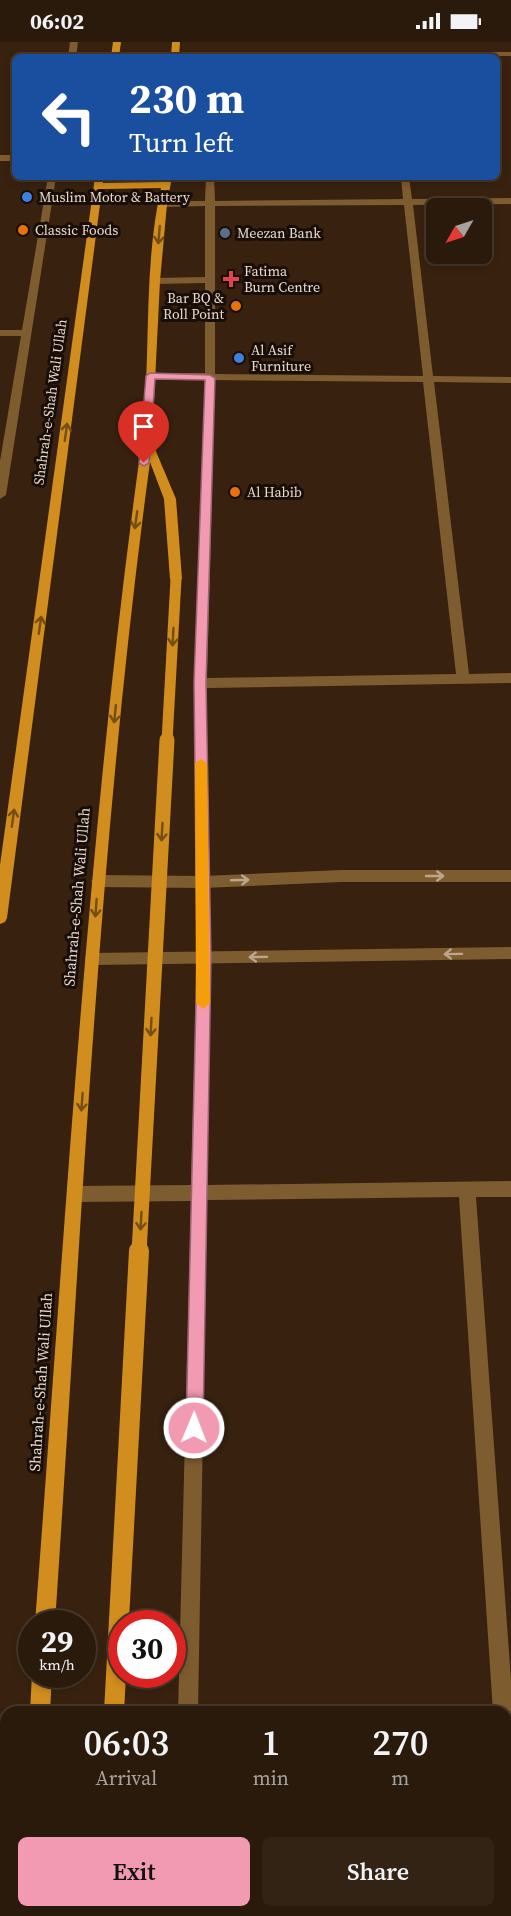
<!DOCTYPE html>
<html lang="en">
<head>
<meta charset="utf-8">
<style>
  body { margin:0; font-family:"Source Serif 4",serif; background:#322314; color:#f1f3f6; height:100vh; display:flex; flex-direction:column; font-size:22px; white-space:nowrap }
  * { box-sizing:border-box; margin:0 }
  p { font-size:20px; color:#a5a19d }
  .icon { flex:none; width:33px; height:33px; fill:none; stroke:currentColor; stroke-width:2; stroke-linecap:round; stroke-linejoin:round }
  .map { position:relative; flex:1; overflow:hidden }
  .sheet { position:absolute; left:0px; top:1664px; width:512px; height:212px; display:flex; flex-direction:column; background:#2a1a0b; border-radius:18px 18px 0 0; box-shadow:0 3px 9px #0003,0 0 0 2px #46382c }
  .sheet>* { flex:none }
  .hud { position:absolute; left:12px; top:12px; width:488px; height:126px; border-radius:9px; box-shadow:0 3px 9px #0003,0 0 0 2px #46382c; background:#1a4fa0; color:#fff; overflow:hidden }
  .needle { width:39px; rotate:231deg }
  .tools { position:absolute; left:426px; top:156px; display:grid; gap:12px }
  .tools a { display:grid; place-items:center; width:66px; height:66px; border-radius:9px; background:#2a1a0b; box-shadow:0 3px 9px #0003,0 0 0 2px #46382c; font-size:30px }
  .speed { position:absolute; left:18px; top:1568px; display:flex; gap:12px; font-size:30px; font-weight:700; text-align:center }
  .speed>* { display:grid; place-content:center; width:78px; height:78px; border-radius:50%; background:#2a1a0b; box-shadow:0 3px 9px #0003,0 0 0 2px #46382c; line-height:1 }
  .speed small { font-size:15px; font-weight:400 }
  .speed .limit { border:9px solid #d22; background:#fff; color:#111 }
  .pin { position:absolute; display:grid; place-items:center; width:51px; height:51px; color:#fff; margin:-62px -26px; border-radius:50% 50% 50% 0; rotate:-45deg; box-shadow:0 0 6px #0007 }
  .pin .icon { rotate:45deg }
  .me { position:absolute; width:66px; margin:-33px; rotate:1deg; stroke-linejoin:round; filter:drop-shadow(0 0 4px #0008) }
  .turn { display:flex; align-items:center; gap:21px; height:126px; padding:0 18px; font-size:27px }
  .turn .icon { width:78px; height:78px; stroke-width:2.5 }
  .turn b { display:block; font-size:42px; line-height:51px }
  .eta { display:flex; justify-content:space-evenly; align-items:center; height:102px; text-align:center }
  .eta b { font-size:36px; font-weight:600; line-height:42px }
  .action { display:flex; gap:12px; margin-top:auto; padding:12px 18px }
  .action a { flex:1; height:69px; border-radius:9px; background:#f19ab2; color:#111; font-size:24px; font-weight:600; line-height:69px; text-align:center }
  .action a+a { background:#322314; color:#f1f3f6 }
  .status { display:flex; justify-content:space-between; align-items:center; height:42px; padding:0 30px; background:#2a1a0b; direction:ltr }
  .status svg { height:16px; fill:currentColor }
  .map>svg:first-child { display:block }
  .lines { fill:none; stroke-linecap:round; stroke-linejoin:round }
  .minor { fill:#7d5c2f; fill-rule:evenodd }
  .tertiary { fill:#7d5c2f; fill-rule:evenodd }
  .primary { fill:#d18d1d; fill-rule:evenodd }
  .primary-bridge-far2 { stroke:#d18d1d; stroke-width:11 }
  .primary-bridge-far1 { stroke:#d18d1d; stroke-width:15 }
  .primary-bridge { stroke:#d18d1d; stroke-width:20 }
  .oneway { stroke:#744e12 }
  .oneway2 { stroke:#bda68d }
  .route { fill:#f19ab2; stroke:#9d6474; stroke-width:1.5 }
  .slow { fill:#f59e0b }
  .shop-dot { fill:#3f7fe0; stroke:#180e07; stroke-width:2 }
  .food-dot { fill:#e8710a; stroke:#180e07; stroke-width:2 }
  .service-dot { fill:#5c6f8a; stroke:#180e07; stroke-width:2 }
  .health-dot { fill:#e0444e; stroke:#180e07; stroke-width:2 }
  .labels { text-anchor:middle; stroke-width:6; stroke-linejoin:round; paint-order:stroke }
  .far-poi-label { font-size:14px; fill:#e7d8cc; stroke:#180e07; text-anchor:start }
  .far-street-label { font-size:14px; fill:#e7d8cc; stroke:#180e07 }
  .street-label { font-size:15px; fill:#e7d8cc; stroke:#180e07 }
</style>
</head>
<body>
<div class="status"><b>06:02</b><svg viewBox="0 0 49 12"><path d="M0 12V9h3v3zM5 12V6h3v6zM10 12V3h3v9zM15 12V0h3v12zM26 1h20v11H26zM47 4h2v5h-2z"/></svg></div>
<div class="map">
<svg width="511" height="1874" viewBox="0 0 511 1874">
  <rect width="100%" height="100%" fill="#38220f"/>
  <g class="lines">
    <path class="minor" d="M 70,0 L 78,0 L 76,15 L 68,15 Z
      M 511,10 L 511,14 L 211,15 L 209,13 L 213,11 Z
      M 0,113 L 15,113 L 15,119 L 0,119 Z
      M 48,135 L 56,135 L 6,453 L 0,457 L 0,419 L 21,294 L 0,294 L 0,288 L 22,288 Z
      M 206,135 L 214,135 L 215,159 L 403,157 L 401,135 L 409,135 L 412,157 L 511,156 L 511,162 L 413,163 L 433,334 L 511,335 L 511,341 L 434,340 L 469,632 L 511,631 L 511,641 L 206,646 L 211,916 L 207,1143 L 511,1139 L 511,1155 L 476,1155 L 511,1638 L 511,1693 L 506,1693 L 506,1670 L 493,1670 L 459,1155 L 207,1158 L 198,1670 L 178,1670 L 191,1159 L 75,1160 L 69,1158 L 67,1152 L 69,1146 L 75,1144 L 191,1143 L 197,916 L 194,641 L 205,338 L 150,337 L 145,334 L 150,331 L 205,331 L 205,241 L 155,242 L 150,239 L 155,236 L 205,235 L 205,164 L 162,165 L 157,162 L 162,159 L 205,159 ZM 404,163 L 423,334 L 215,332 L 215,164 ZM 215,338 L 423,340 L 456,632 L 207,636 Z
      M 173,1869 L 195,1869 L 195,1874 L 173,1874 Z
      M 447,1869 L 469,1869 L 469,1874 L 447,1874 Z"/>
    <path class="tertiary" d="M 341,828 L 511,828 L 511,840 L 341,840 L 203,846 L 98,845 L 91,839 L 98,833 L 203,834 Z
      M 511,905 L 511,917 L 92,923 L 87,921 L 85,917 L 87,913 L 92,911 Z"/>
    <path class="primary" d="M 113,0 L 121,0 L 119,15 L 111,15 Z
      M 172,0 L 180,0 L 179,15 L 171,15 Z
      M 95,135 L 103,135 L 103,141 L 162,140 L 164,135 L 172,135 L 167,162 L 160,239 L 152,400 L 176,457 L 182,537 L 176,541 L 170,537 L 164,457 L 150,420 C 98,805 81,1194 55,1581 L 35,1581 C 65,1189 87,795 141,405 C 152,320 142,231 161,146 L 102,147 L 7,876 L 5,880 L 0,882 L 0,823 Z
      M 32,1632 L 52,1632 L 50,1670 L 30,1670 Z
      M 16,1869 L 38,1869 L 38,1874 L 16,1874 Z
      M 92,1869 L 114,1869 L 113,1874 L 91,1874 Z"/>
    <path class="primary-bridge-far2" d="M 167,699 L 176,537"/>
    <path class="primary-bridge-far1" d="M 139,1211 L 167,698"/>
    <path class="primary-bridge" d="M 114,1670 L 139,1209"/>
  </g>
  <defs><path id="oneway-shaft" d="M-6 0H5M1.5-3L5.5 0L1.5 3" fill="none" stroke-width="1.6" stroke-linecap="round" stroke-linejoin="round" transform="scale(1.5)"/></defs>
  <g class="oneway">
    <use href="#oneway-shaft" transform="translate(159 193) rotate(95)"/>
    <use href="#oneway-shaft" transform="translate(66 390) rotate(-82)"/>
    <use href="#oneway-shaft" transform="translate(136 478) rotate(98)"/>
    <use href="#oneway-shaft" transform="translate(40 583) rotate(-82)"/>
    <use href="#oneway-shaft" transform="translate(173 595) rotate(93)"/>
    <use href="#oneway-shaft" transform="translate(115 672) rotate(96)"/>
    <use href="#oneway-shaft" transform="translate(13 776) rotate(-82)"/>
    <use href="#oneway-shaft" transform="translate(162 790) rotate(93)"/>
    <use href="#oneway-shaft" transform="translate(96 866) rotate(94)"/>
    <use href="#oneway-shaft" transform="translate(151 985) rotate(93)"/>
    <use href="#oneway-shaft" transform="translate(82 1060) rotate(94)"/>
    <use href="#oneway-shaft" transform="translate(141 1179) rotate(93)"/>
  </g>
  <g class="oneway2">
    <use href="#oneway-shaft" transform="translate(435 834)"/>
    <use href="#oneway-shaft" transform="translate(240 838) rotate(-2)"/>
    <use href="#oneway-shaft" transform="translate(453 912) rotate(179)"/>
    <use href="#oneway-shaft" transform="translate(258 915) rotate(179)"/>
  </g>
  <path class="route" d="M 150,331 L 210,333 L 215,336 L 206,640 L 211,916 L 203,1386 L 200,1392 L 194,1395 L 188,1392 L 186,1386 L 197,916 L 194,640 L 205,338 L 155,337 L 149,421 L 144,424 L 139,421 L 146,334 Z"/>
  <path class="slow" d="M 201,717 L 207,721 L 210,961 L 203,967 L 196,961 L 195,721 Z"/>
  <g class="shop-dot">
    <circle cx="27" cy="155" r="6"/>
    <circle cx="239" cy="316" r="6"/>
  </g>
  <g class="food-dot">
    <circle cx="23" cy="188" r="6"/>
    <circle cx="236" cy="264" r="6"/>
    <circle cx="235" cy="450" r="6"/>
  </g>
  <circle class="service-dot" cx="225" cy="191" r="6"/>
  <path class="health-dot" d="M228 228h6v6h6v6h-6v6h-6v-6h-6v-6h6z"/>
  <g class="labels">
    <g class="far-poi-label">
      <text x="39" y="160">Muslim Motor &amp; Battery</text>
      <text x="35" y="193">Classic Foods</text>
      <text x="237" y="196">Meezan Bank</text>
      <text x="244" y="234">Fatima<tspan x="244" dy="16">Burn Centre</tspan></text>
      <text x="224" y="261" text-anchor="end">Bar BQ &amp;<tspan x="224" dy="16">Roll Point</tspan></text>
      <text x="251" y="313">Al Asif<tspan x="251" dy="16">Furniture</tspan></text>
      <text x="247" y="455">Al Habib</text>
    </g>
    <g class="far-street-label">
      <text transform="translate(50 360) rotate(-82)" y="5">Shahrah-e-Shah Wali Ullah</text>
    </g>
    <g class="street-label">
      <text transform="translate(77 855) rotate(-85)" y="5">Shahrah-e-Shah Wali Ullah</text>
      <text transform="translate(41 1340) rotate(-86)" y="5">Shahrah-e-Shah Wali Ullah</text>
    </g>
  </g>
</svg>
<div class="tools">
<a><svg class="needle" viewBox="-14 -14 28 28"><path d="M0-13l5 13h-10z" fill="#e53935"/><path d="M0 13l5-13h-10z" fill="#a5a19d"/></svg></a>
</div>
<div class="speed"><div>29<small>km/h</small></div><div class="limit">30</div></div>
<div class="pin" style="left:144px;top:421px;background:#d93025"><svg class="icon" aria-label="arrive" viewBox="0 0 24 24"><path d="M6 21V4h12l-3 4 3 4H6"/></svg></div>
<svg class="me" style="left:194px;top:1386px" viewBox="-20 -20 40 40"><circle r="17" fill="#f19ab2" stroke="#fff" stroke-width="3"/><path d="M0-11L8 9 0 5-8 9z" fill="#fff"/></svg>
<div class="hud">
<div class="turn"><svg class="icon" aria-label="left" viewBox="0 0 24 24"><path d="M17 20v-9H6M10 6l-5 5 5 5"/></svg><div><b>230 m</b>Turn left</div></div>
</div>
<section class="sheet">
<div class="eta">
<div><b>06:03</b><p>Arrival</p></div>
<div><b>1</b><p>min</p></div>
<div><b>270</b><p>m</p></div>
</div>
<div class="action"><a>Exit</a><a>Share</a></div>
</section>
</div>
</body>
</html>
